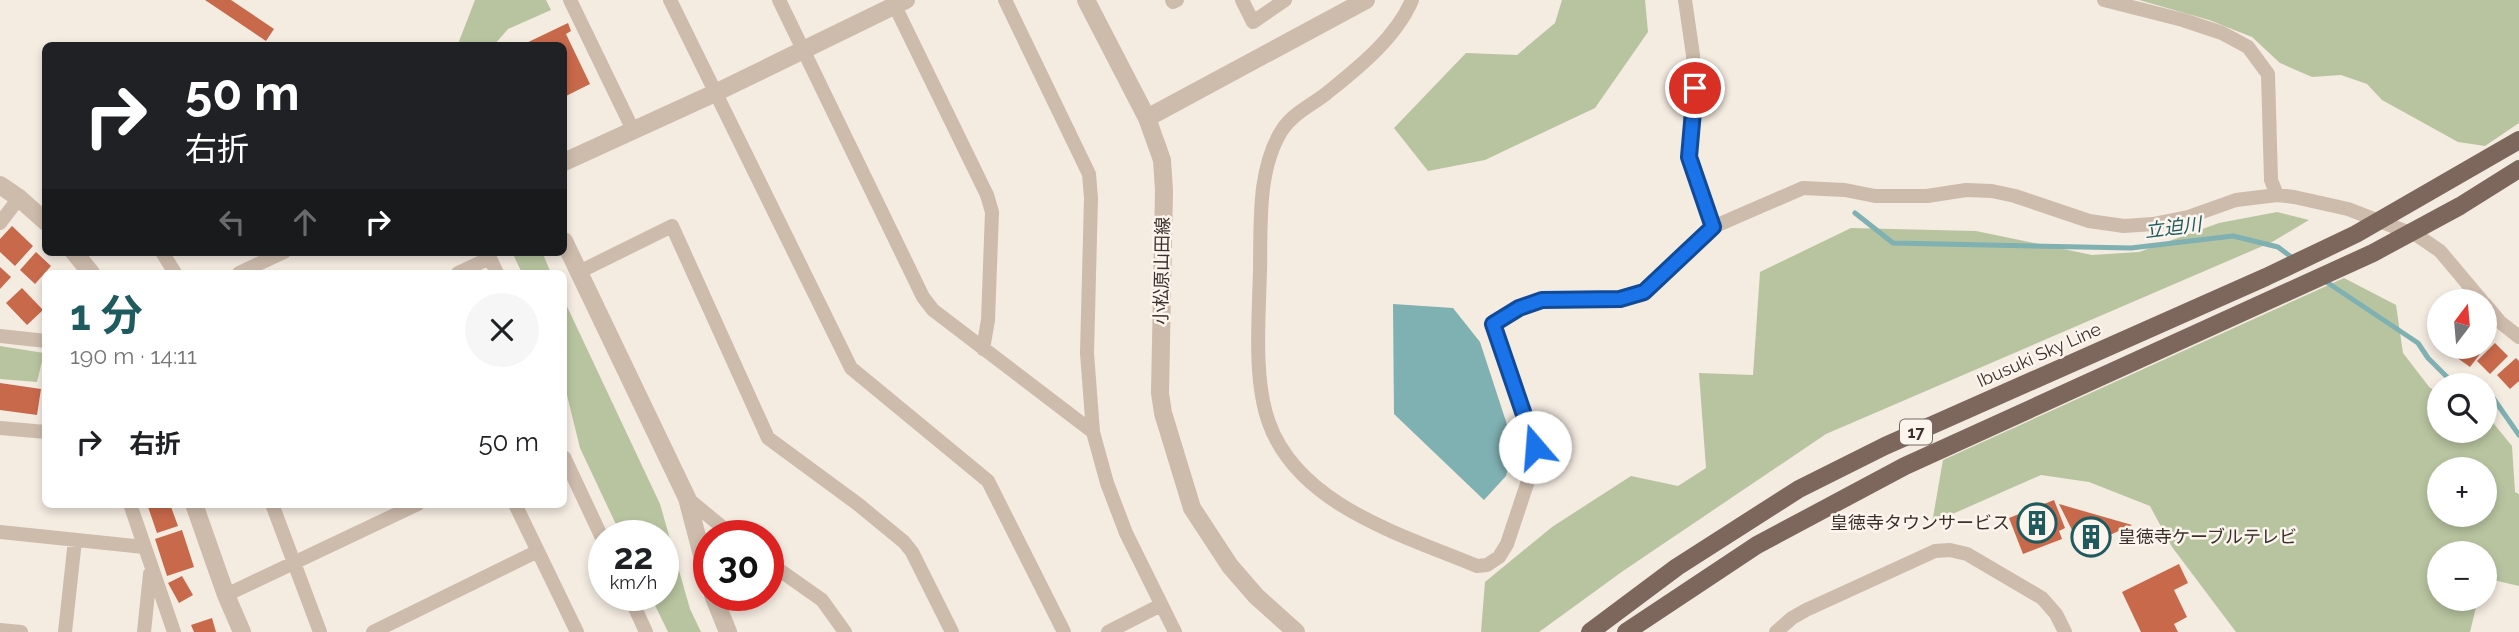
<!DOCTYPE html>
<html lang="ja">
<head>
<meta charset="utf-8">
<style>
  body { margin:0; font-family:Raleway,"Noto Sans JP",sans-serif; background:#f6f6f6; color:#202124; height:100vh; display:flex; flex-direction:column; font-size:26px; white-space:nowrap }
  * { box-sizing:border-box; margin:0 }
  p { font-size:23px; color:#757577 }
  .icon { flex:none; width:38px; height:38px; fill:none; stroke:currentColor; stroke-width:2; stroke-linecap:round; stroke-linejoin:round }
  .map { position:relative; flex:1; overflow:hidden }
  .details { position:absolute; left:42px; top:270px; width:525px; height:238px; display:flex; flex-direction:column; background:#fff; border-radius:10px; box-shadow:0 4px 10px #0003 }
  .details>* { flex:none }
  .top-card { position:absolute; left:42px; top:42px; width:525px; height:214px; border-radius:10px; box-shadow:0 4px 10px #0003; background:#202124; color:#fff; overflow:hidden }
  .needle { width:46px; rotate:16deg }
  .fabs { position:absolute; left:2427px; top:289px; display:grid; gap:14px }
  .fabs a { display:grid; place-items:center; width:70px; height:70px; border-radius:50%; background:#fff; box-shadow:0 4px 10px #0003; font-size:35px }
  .speed { position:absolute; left:588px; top:520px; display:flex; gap:14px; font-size:35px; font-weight:700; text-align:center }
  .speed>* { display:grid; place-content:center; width:91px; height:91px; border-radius:50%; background:#fff; box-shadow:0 4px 10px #0003; line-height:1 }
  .speed small { font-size:18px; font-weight:400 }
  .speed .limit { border:10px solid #d22; background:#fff; color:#111 }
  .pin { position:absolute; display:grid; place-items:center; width:60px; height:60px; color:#fff; margin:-30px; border:4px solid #fff; border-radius:50%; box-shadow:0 2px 7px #0007 }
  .me { position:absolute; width:77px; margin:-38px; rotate:342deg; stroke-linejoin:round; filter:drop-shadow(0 0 5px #0008) }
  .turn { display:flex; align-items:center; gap:24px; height:147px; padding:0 28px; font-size:32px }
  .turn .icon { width:91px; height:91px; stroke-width:2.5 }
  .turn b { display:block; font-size:49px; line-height:60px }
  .lanes { display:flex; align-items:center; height:66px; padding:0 28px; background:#0003; justify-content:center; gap:35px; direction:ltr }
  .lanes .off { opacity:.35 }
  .round { display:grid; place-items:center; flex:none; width:74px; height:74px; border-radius:37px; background:#f6f6f6 }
  .overview { display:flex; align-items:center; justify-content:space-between; height:119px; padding:0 28px }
  h1 { font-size:42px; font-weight:700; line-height:52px; color:#1f5a5e }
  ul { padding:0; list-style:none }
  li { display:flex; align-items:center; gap:21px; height:105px; padding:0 28px }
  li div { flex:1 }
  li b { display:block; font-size:26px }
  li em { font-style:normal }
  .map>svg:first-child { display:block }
  .green { fill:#b8c4a0; fill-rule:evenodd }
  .water { fill:#7fb0b2 }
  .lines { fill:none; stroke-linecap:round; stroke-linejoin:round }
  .stream { stroke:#7fb0b2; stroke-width:5 }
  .building { fill:#c8694b }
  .minor { stroke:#cdbbac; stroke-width:14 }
  .tertiary { stroke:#cdbbac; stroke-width:18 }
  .primary { stroke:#7d675c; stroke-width:18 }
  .route-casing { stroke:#114b97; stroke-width:18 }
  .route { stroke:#1a73e8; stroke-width:12 }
  .labels { text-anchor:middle; stroke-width:5; stroke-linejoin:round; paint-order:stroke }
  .shield { fill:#fbf5ee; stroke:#756b66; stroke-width:2 }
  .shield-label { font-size:16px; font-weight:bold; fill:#3b302b }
  .street-label { font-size:18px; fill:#3b302b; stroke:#fbf5ee }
  .poi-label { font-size:18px; fill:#3b302b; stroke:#fbf5ee; text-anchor:end }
  .water-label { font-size:19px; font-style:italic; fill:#1f5a5e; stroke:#fbf5ee }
</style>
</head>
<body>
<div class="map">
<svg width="2519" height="632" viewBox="0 0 2519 632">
  <rect width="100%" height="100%" fill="#f4ebe1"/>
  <path class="green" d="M 475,0 L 546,0 L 551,10 L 508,29 L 494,45 L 461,45 L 458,44 Z
    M 1562,0 L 1645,0 L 1648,32 L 1595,108 L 1485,160 L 1428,171 L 1394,128 L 1466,53 L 1517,55 L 1555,23 Z
    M 2139,0 L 2519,0 L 2519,123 L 2485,146 L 2458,142 L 2382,100 L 2367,84 L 2341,75 L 2312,77 L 2280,63 L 2252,37 L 2209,20 Z
    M 2277,212 L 2309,220 L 2272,242 L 1826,434 L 1623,571 L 1539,632 L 1481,632 L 1485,582 L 1552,527 L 1631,476 L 1678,486 L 1706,468 L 1699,373 L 1753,375 L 1760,272 L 1851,228 L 1976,231 L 2092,255 L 2139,252 L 2219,223 Z
    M 512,252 L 542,252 L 551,273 L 522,273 Z
    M 2344,278 L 2396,305 L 2403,353 L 2430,388 L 2439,391 L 2440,430 L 2485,430 L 2485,413 L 2512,446 L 2515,492 L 2519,494 L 2519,586 L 2485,578 L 2485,553 L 2440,553 L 2440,598 L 2478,599 L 2470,632 L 2236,632 L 2172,547 L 2150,506 L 2089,482 L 2041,475 L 1932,523 L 1943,460 ZM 2485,469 L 2485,514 L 2440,514 L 2440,469 Z
    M 564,300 L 660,504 L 690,609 L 701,632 L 668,632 L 650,595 L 663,595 L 663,536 L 621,535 L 580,448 L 564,383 Z
    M 0,346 L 44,353 L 37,382 L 0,379 Z"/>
  <path class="water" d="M 1393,304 L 1453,308 L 1480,342 L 1514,446 L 1506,476 L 1484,500 L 1394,414 Z"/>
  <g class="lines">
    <path class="stream" d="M 1855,213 L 1893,243 L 2131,248 L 2233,236 L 2278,247 L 2294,259
      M 2325,281 L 2418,343 L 2428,358 L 2455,385
      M 2485,394 L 2491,395 L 2519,435"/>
  </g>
  <path class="building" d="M 205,0 L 231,0 L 274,29 L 266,41 Z
    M 568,23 L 571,31 L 566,34 L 590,84 L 564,97 L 564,46 L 520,46 Z
    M 12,226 L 33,246 L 15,266 L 0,252 L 0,239 Z
    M 36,252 L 51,266 L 35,284 L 20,270 Z
    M 0,267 L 11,277 L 0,289 Z
    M 22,288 L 43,310 L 27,325 L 6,303 Z
    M 2495,343 L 2508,356 L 2490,374 L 2477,361 Z
    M 2463,346 L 2486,346 L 2470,367 L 2456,357 Z
    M 2516,358 L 2519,361 L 2519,381 L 2510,389 L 2497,375 Z
    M 0,383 L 41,389 L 37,415 L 0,410 Z
    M 2054,500 L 2065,528 L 2059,531 L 2062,539 L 2023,554 L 2009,518 Z
    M 147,504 L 170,504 L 178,526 L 157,533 Z
    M 2059,504 L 2132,525 L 2081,548 Z
    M 182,530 L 194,567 L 167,576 L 155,539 Z
    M 2179,564 L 2188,583 L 2174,590 L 2187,617 L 2174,624 L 2178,632 L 2141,632 L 2122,592 Z
    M 182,576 L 193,595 L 179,603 L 168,583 Z
    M 212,618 L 216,632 L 194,632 L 191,625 Z"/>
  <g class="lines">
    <path class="minor" d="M 570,0 L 633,130
      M 670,0 L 851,368 L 988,481 L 1064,632
      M 779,0 L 923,297 L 933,310 L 1093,432
      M 892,0 L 987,195 L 992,212 L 988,320 L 983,349
      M 1005,0 L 1089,174 L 1091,198 L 1087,353 L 1093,432 L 1107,483 L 1126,533 L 1175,632
      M 1172,0 L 1173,2 L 1177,0
      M 1242,0 L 1253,22 L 1285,0
      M 1412,0 C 1396,38 1358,68 1327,93 C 1312,105 1293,113 1282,130 C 1257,170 1261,224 1260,270 C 1259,317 1253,379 1269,423 C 1299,506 1403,535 1477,566 L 1487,565 L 1499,557 L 1507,544 L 1532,469 L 1535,447 L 1493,324 L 1519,308 L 1542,300 L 1561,298 L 1599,301 L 1621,299 L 1644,292 L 1713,227 L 1803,188 L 1845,190 L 1875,196 L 1927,196 L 1966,190 L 1992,191 L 2015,196 L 2089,221 L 2124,226 L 2153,224 L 2188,217 L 2236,200 L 2277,195 L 2294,197 L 2348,209 L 2418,236 L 2440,251 L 2482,301
      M 1685,0 L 1693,55 L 1695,88 L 1689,157 L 1713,227
      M 2104,0 L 2183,20 L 2222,33 L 2248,47 L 2268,74 L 2271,180 L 2277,195
      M 0,223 L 19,198
      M 162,252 L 175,273
      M 487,252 L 497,273
      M 579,272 L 672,226 L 768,438 L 859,505 L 904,542 L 912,552 L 952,632
      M 239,273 L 284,252
      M 458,273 L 490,258
      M 2485,304 L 2500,322 L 2519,337
      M 0,336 L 46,341
      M 0,428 L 46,432
      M 564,457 L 604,542
      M 687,498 L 733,536
      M 130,504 L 174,632
      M 272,504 L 320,632
      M 515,504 L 577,632
      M 0,532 L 144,547
      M 768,562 L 822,600 L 845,632
      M 226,595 L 418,504
      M 629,595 L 646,632
      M 0,630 L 21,632
      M 65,632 L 75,540
      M 144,632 L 150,574
      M 373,632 L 538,551
      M 1108,632 L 1161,605
      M 1776,632 L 1792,618 L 1806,610 L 1935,551 L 1950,550 L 1967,554 L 2042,598 L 2056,614 L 2065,632"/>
    <path class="tertiary" d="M 1086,0 L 1147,118 L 1162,160 L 1164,190 L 1160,393 L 1163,413 L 1192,508 L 1230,566 L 1256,596 L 1296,632
      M 1147,118 L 1366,0
      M 564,162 L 715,93 L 906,0
      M 0,185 L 19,198 L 46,222
      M 564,241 L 687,498 L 709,582
      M 74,252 L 91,273
      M 194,504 L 226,595 L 242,632
      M 713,595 L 728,632"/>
    <path class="primary" d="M 1590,632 L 1677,567 L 1799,489 L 1885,446 L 2266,277 L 2356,234 L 2519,140
      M 1626,632 L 1757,545 L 1905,466 L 2373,253 L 2460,206 L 2519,169"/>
  </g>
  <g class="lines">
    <g class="route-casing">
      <path id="route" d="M 1535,447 L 1493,324 L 1519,308 L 1542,300 L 1620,299 L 1644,292 L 1713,227 L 1689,157 L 1695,88"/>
    </g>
    <use href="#route" class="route"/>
  </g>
  <defs>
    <g id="building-ring" transform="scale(2.0125)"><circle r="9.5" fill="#fbf5ee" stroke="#1f5a5e" stroke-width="1.5"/><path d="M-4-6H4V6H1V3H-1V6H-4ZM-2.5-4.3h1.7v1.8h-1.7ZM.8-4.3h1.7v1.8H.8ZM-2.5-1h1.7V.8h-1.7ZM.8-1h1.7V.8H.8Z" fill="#1f5a5e"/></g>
  </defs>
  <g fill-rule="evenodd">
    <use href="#building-ring" x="2037" y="523"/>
    <use href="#building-ring" x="2091" y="537"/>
  </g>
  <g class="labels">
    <rect class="shield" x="1900" y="419.5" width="32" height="25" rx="5"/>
    <g class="shield-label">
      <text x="1916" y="438">17</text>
    </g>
    <g class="street-label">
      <text transform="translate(1162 271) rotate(-89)" y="6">小松原山田線</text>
      <text transform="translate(2039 355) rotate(-24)" y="6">Ibusuki Sky Line</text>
    </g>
    <g class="poi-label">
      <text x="2010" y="529">皇徳寺タウンサービス</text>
      <text x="2118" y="543" text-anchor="start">皇徳寺ケーブルテレビ</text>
    </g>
    <g class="water-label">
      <text transform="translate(2173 227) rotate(-7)" y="7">立迫川</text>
    </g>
  </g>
</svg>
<div class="fabs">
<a><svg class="needle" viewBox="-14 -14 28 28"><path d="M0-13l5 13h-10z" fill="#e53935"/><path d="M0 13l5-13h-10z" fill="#757577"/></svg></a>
<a><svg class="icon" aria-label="search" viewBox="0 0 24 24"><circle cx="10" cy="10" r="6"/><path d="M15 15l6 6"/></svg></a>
<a>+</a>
<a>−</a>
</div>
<div class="speed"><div>22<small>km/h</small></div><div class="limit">30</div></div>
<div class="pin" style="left:1695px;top:88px;background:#d93025"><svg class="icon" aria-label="arrive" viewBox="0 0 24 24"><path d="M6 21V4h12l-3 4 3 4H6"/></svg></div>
<svg class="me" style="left:1535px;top:447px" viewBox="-20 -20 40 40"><circle r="19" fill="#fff"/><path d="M0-13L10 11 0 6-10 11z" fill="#1a73e8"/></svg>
<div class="top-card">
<div class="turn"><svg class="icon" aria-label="right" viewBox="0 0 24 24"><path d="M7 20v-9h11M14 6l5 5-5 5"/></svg><div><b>50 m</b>右折</div></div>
<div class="lanes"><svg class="icon off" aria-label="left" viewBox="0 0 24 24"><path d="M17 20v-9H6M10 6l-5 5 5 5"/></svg><svg class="icon off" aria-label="ahead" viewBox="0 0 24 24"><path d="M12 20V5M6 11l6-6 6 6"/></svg><svg class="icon" aria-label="right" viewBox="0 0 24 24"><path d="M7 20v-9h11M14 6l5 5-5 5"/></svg></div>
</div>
<section class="details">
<div class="overview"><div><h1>1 分</h1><p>190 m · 14:11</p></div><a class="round"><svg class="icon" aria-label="close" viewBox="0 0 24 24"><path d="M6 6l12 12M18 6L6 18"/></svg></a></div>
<ul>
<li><svg class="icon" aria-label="right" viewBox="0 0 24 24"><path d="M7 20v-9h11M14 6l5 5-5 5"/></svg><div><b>右折</b></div><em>50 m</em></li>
</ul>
</section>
</div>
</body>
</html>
